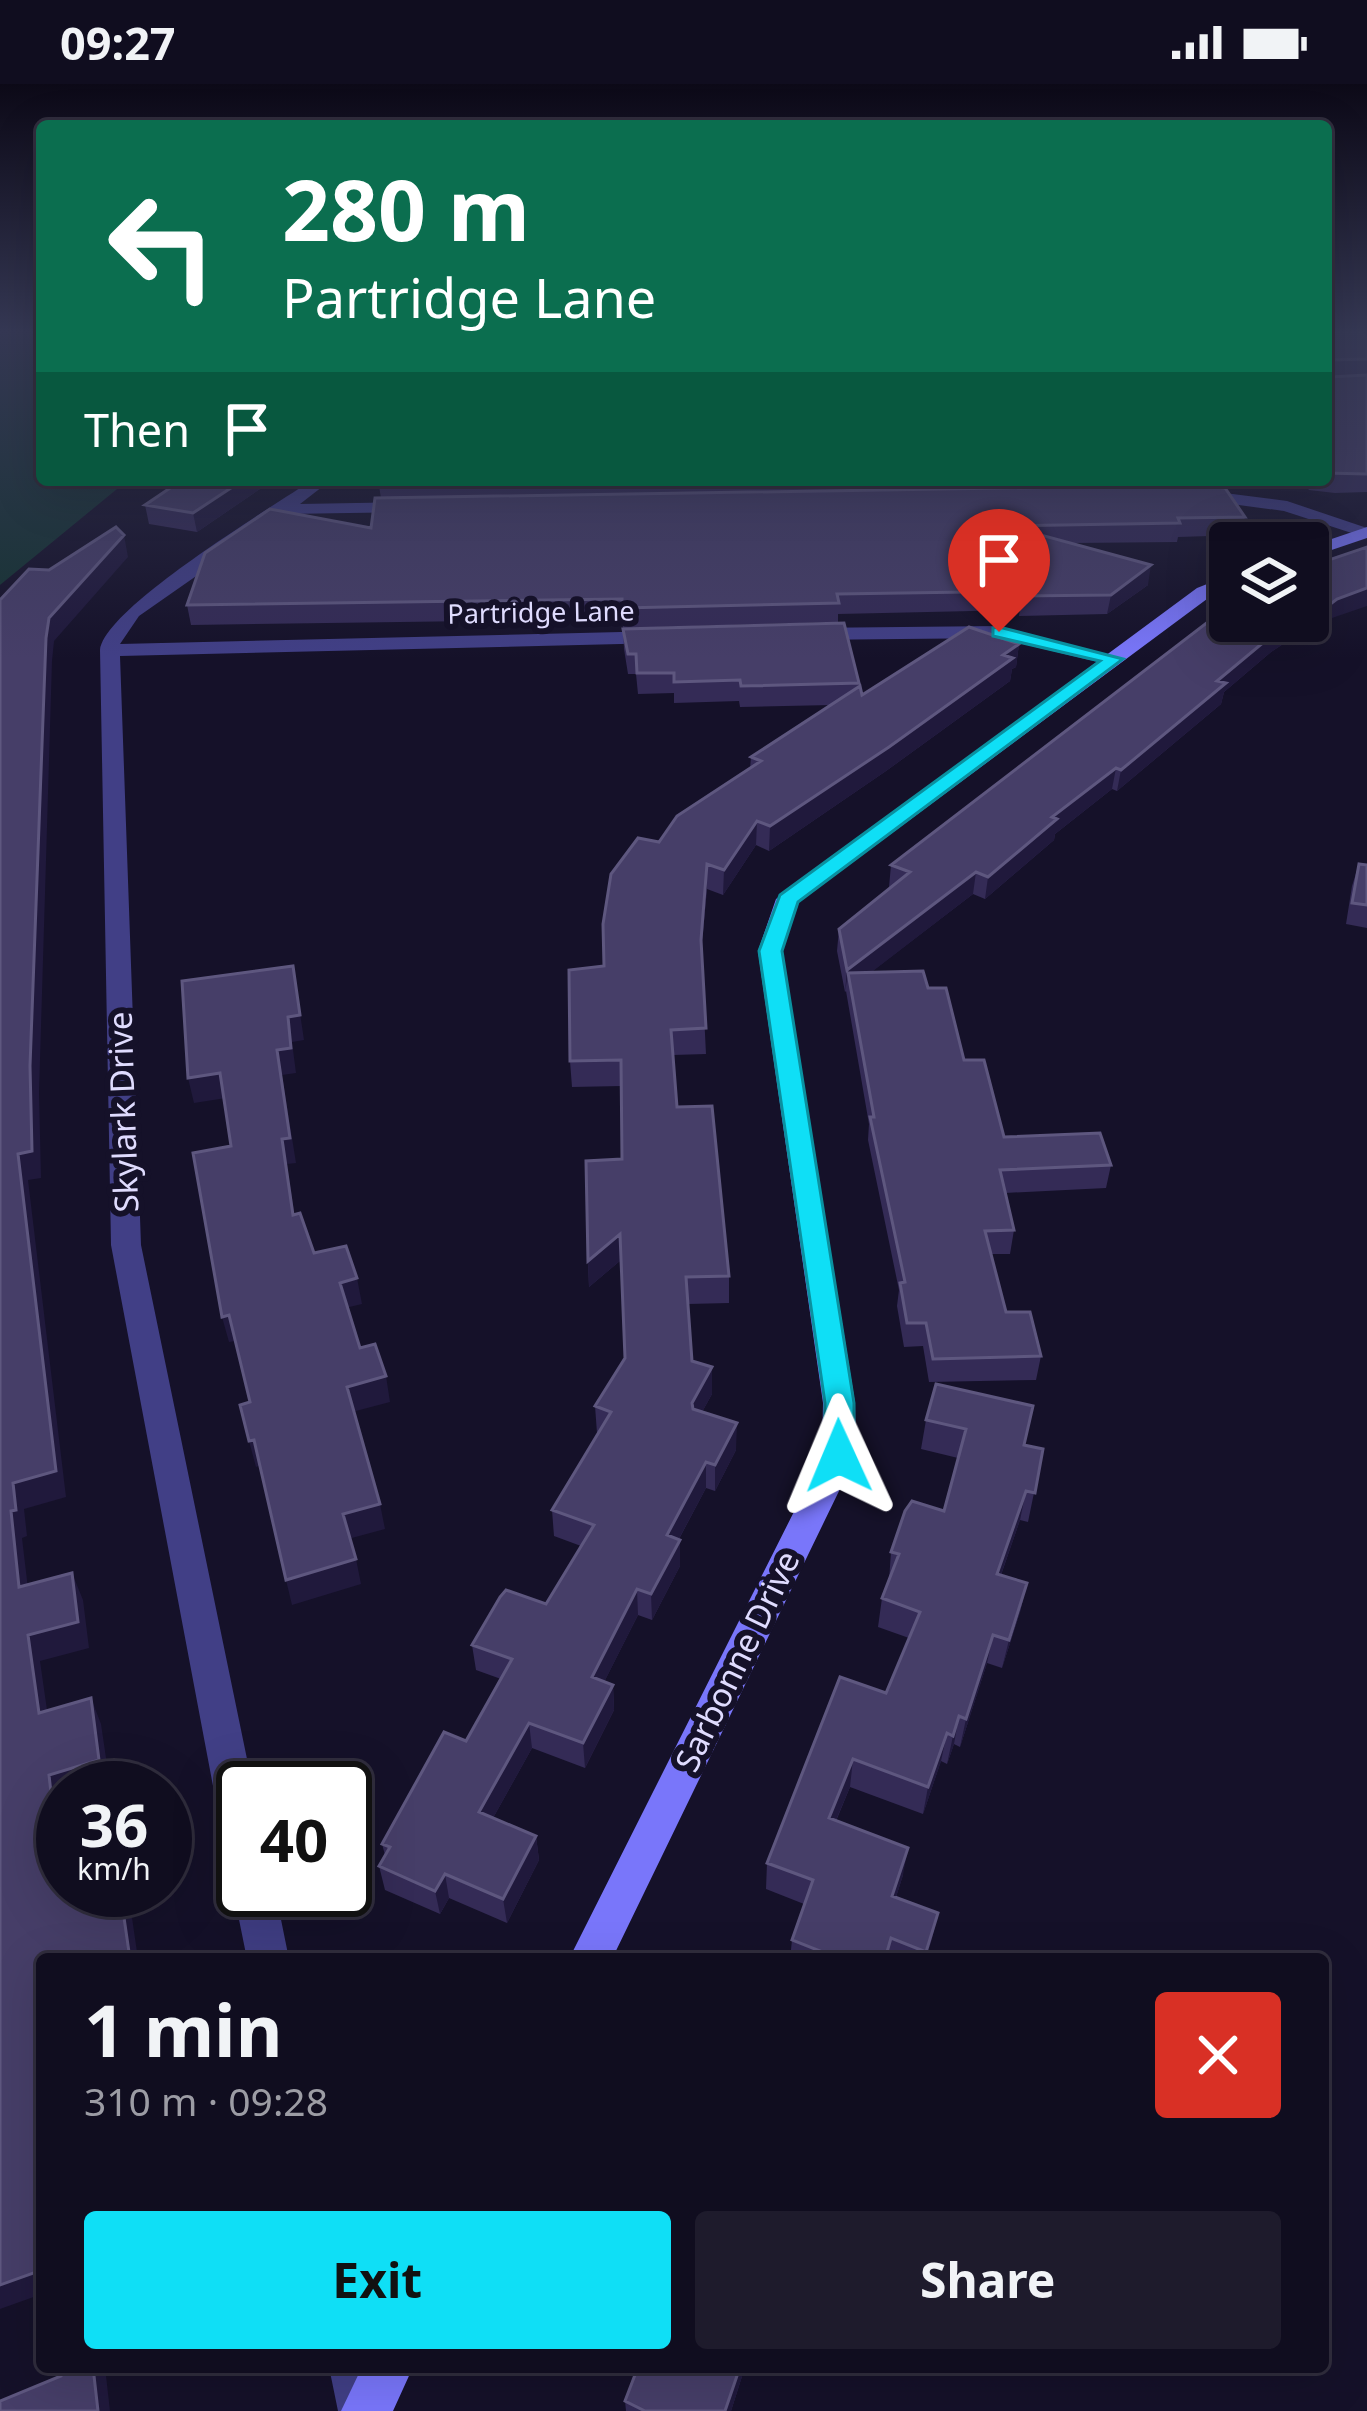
<!DOCTYPE html>
<html lang="en">
<head>
<meta charset="utf-8">
<style>
  body { margin:0; font-family:"Noto Sans",sans-serif; background:#1e1b2c; color:#f1f3f6; height:100vh; display:flex; flex-direction:column; font-size:45px; white-space:nowrap }
  * { box-sizing:border-box; margin:0 }
  p { font-size:39px; color:#9c9ca4 }
  .icon { flex:none; width:66px; height:66px; fill:none; stroke:currentColor; stroke-width:2; stroke-linecap:round; stroke-linejoin:round }
  .map { position:relative; flex:1; overflow:hidden }
  .details { position:absolute; left:36px; top:1869px; width:1293px; height:420px; display:flex; flex-direction:column; background:#100d1f; border-radius:12px; box-shadow:0 12px 48px #0002,0 0 0 3px #302d3d }
  .details>* { flex:none }
  .hud { position:absolute; left:36px; top:36px; width:1296px; height:366px; border-radius:12px; box-shadow:0 12px 48px #0002,0 0 0 3px #302d3d; background:#0b6e4f; color:#fff; overflow:hidden }
  .tools { position:absolute; left:1209px; top:438px; display:grid; gap:24px }
  .tools a { display:grid; place-items:center; width:120px; height:120px; border-radius:12px; background:#100d1f; box-shadow:0 12px 48px #0002,0 0 0 3px #302d3d; font-size:60px }
  .speed { position:absolute; left:36px; top:1677px; display:flex; gap:24px; font-size:60px; font-weight:700; text-align:center }
  .speed>* { display:grid; place-content:center; width:156px; height:156px; border-radius:50%; background:#100d1f; box-shadow:0 12px 48px #0002,0 0 0 3px #302d3d; line-height:1 }
  .speed small { font-size:30px; font-weight:400 }
  .speed .limit { border:6px solid #111; border-radius:18px; background:#fff; color:#111 }
  .pin { position:absolute; display:grid; place-items:center; width:102px; height:102px; color:#fff; margin:-123px -51px; border-radius:50% 50% 50% 0; rotate:-45deg; box-shadow:0 0 12px #0007 }
  .pin .icon { rotate:45deg }
  .me { position:absolute; width:132px; margin:-66px; rotate:359deg; stroke-linejoin:round; filter:drop-shadow(0 0 9px #0008) }
  .turn { display:flex; align-items:center; gap:42px; height:252px; padding:0 48px; font-size:54px }
  .turn .icon { width:156px; height:156px; stroke-width:2.5 }
  .turn b { display:block; font-size:84px; line-height:102px }
  .then { display:flex; align-items:center; height:114px; padding:0 48px; background:#0003; gap:24px; font-size:45px }
  .round { display:grid; place-items:center; flex:none; width:126px; height:126px; border-radius:12px; background:#1e1b2c }
  .overview { display:flex; align-items:center; justify-content:space-between; height:204px; padding:0 48px }
  h1 { font-size:72px; font-weight:700; line-height:90px }
  .primary-button { display:flex; gap:24px; margin-top:auto; padding:24px 48px }
  .primary-button a { flex:1; height:138px; border-radius:12px; background:#0fdff6; color:#111; font-size:48px; font-weight:700; line-height:138px; text-align:center }
  .primary-button a+a { background:#1e1b2c; color:#f1f3f6 }
  .status { display:flex; justify-content:space-between; align-items:center; height:84px; padding:0 60px; background:#100d1f; direction:ltr }
  .status svg { height:33px; fill:currentColor }
  .map>svg:first-child { display:block }
  .green { fill:#153332 }
  .lines { fill:none; stroke-linecap:round; stroke-linejoin:round }
  .street { fill:#413f86; fill-rule:evenodd }
  .secondary { fill:#7976fa; fill-rule:evenodd }
  .wall { fill:#342b56 }
  .shaded-wall { fill:#20193c }
  .building { fill:#463e68; stroke:#5e577f; stroke-width:3 }
  .route { fill:#0fdff6; stroke:#0a91a0; stroke-width:3 }
  .labels { text-anchor:middle; stroke-width:12; stroke-linejoin:round; paint-order:stroke }
  .far-street-label { font-size:27px; fill:#dfdbfe; stroke:#151129 }
  .street-label { font-size:33px; fill:#dfdbfe; stroke:#151129 }
</style>
</head>
<body>
<div class="status"><b>09:27</b><svg viewBox="0 0 49 12"><path d="M0 12V9h3v3zM5 12V6h3v6zM10 12V3h3v9zM15 12V0h3v12zM26 1h20v11H26zM47 4h2v5h-2z"/></svg></div>
<div class="map">
<svg width="1367" height="2327" viewBox="0 0 1367 2327">
  <rect width="100%" height="100%" fill="#151129"/>
  <path class="green" d="M 0,249 L 42,249 L 42,396 L 128,396 L 0,501 Z"/>
  <g class="lines">
    <path class="street" d="M 312,396 L 331,396 L 300,420 L 413,418 L 422,423 L 413,428 L 285,430 L 139,532 L 120,560 L 662,547 L 672,553 L 662,559 L 120,572 L 141,1161 L 253,1704 L 243,1704 L 243,1774 L 229,1768 L 223,1755 L 111,1161 L 100,566 C 105,523 271,424 312,396 Z
      M 1193,405 L 1287,417 L 1367,444 L 1367,454 L 1284,427 L 1187,414 L 1187,406 Z
      M 999,542 L 1124,576 L 1114,582 L 999,554 L 805,556 L 795,550 L 805,544 Z
      M 243,1791 L 243,1806 L 275,1806 L 289,1875 L 247,1875 L 233,1806 Z
      M 329,2283 L 379,2283 L 388,2327 L 338,2327 Z"/>
    <path class="secondary" d="M 1367,443 L 1367,454 L 1308,474 L 1308,463 Z
      M 1230,491 L 1230,503 L 1211,512 L 799,818 L 782,867 L 855,1319 L 856,1372 L 612,1875 L 569,1875 L 822,1372 L 823,1319 L 758,867 L 776,815 L 1197,504 Z
      M 362,2283 L 413,2283 L 393,2327 L 341,2327 Z"/>
  </g>
  <path class="wall" d="M 1326,249 L 1367,249 L 1367,408 L 1335,409 L 1309,406 L 1301,396 L 1326,396 Z
    M 182,396 L 273,396 L 197,448 L 149,440 L 145,421 Z
    M 378,396 L 1208,396 L 1207,402 L 1245,433 L 1241,451 L 1178,453 L 1177,458 L 1072,459 L 1148,501 L 1107,530 L 1019,532 L 1020,526 L 838,530 L 838,538 L 623,544 L 622,535 L 191,541 L 187,521 L 371,444 L 381,414 Z
    M 1230,521 L 1332,534 L 1299,559 L 1289,556 L 1271,568 L 1224,608 L 1221,620 L 1117,707 L 1112,705 L 1055,750 L 1054,756 L 985,815 L 973,810 L 871,888 L 928,904 L 1004,1053 L 1111,1081 L 1106,1104 L 1005,1109 L 1014,1146 L 1010,1170 L 991,1170 L 1006,1228 L 1041,1272 L 1036,1296 L 929,1298 L 923,1262 L 904,1263 L 897,1222 L 899,1206 L 868,1056 L 869,1040 L 846,907 L 845,908 L 837,867 L 839,845 L 891,804 L 889,803 L 891,781 Z
    M 623,545 L 859,599 L 858,603 L 862,611 L 1019,560 L 1016,583 L 1012,585 L 1010,597 L 886,687 L 769,767 L 756,761 L 723,811 L 707,805 L 701,869 L 706,970 L 673,971 L 677,1023 L 729,1192 L 729,1219 L 688,1220 L 692,1277 L 712,1283 L 712,1310 L 702,1328 L 736,1366 L 715,1407 L 706,1404 L 679,1455 L 680,1482 L 652,1536 L 638,1531 L 604,1598 L 613,1601 L 614,1626 L 585,1684 L 532,1664 L 493,1734 L 536,1752 L 539,1776 L 507,1839 L 449,1814 L 440,1830 L 385,1806 L 379,1782 L 385,1771 L 382,1760 L 466,1657 L 501,1595 L 476,1586 L 472,1561 L 546,1520 L 581,1462 L 554,1452 L 552,1426 L 598,1349 L 597,1349 L 595,1322 L 625,1274 L 621,1176 L 589,1203 L 588,1177 L 622,1075 L 622,1002 L 572,1003 L 570,977 L 604,882 L 659,758 L 750,685 L 751,673 L 832,621 L 740,623 L 739,617 L 674,619 L 674,609 L 638,610 L 636,590 L 628,590 L 624,565 Z
    M 1359,780 L 1367,781 L 1367,844 L 1346,840 L 1352,802 Z
    M 936,1300 L 1025,1361 L 1043,1365 L 1028,1438 L 1020,1436 L 1001,1491 L 1027,1499 L 1020,1528 L 1002,1584 L 987,1579 L 960,1663 L 954,1660 L 947,1680 L 941,1677 L 923,1730 L 850,1703 L 836,1737 L 903,1791 L 896,1813 L 938,1829 L 926,1875 L 790,1875 L 792,1856 L 804,1820 L 766,1805 L 767,1779 L 886,1609 L 909,1554 L 878,1543 L 882,1514 L 889,1497 L 891,1468 L 944,1427 L 958,1374 L 921,1365 L 926,1336 Z
    M 745,2283 L 731,2327 L 626,2327 L 625,2317 Z"/>
  <path class="shaded-wall" d="M 243,396 L 273,396 L 197,448 L 193,429 Z
    M 124,451 L 128,473 L 54,557 L 52,577 L 39,1009 L 41,1094 L 28,1096 L 66,1413 L 24,1425 L 27,1452 L 22,1454 L 31,1530 L 19,1503 L 11,1427 L 18,1070 L 30,982 L 46,554 L 49,534 Z
    M 1151,481 L 1148,501 L 1107,530 L 1111,511 Z
    M 1367,504 L 1367,522 L 1332,534 L 1299,559 L 1304,540 L 1337,515 Z
    M 1293,537 L 1289,556 L 1271,568 L 1224,608 L 1221,620 L 1117,707 L 1121,686 L 1217,597 L 1276,548 Z
    M 1019,560 L 1016,583 L 1012,585 L 1010,597 L 886,687 L 769,767 L 770,742 Z
    M 1116,684 L 1112,705 L 1055,750 L 1054,756 L 985,815 L 988,793 L 1052,733 Z
    M 757,737 L 756,761 L 723,811 L 724,786 Z
    M 707,780 L 707,805 L 700,881 L 701,856 Z
    M 976,788 L 973,810 L 851,904 L 848,889 L 845,908 L 847,886 Z
    M 293,882 L 304,956 L 292,958 L 296,989 L 282,991 L 296,1079 L 287,1080 L 298,1156 L 282,1055 L 277,966 L 288,933 Z
    M 220,989 L 226,1014 L 194,1019 L 188,994 Z
    M 620,1150 L 621,1176 L 589,1203 L 588,1177 Z
    M 357,1194 L 362,1220 L 345,1224 L 340,1199 Z
    M 229,1231 L 235,1257 L 229,1258 L 222,1233 Z
    M 712,1283 L 712,1310 L 692,1346 L 692,1319 Z
    M 386,1292 L 390,1318 L 352,1328 L 347,1303 Z
    M 737,1339 L 736,1366 L 715,1407 L 715,1381 Z
    M 254,1356 L 261,1381 L 256,1383 L 249,1357 Z
    M 706,1378 L 706,1404 L 667,1477 L 667,1451 Z
    M 1026,1407 L 1020,1436 L 991,1519 L 997,1490 Z
    M 380,1420 L 385,1445 L 348,1455 L 343,1430 Z
    M 680,1456 L 680,1482 L 652,1536 L 651,1510 Z
    M 356,1475 L 361,1500 L 292,1521 L 286,1496 Z
    M 72,1489 L 83,1516 L 89,1564 L 40,1577 L 51,1654 L 39,1629 L 28,1551 Z
    M 1027,1499 L 1020,1528 L 1002,1584 L 1009,1556 Z
    M 637,1505 L 638,1531 L 594,1618 L 592,1593 Z
    M 993,1551 L 987,1579 L 960,1663 L 966,1635 Z
    M 613,1601 L 614,1626 L 585,1684 L 583,1659 Z
    M 91,1614 L 101,1640 L 110,1701 L 99,1704 L 63,1704 L 63,1715 L 61,1716 L 63,1782 L 58,1772 L 49,1691 Z
    M 959,1632 L 954,1660 L 947,1680 L 953,1652 Z
    M 529,1639 L 532,1664 L 483,1752 L 479,1728 Z
    M 947,1649 L 941,1677 L 923,1730 L 928,1703 Z
    M 853,1675 L 850,1703 L 825,1762 L 829,1734 Z
    M 536,1752 L 539,1776 L 507,1839 L 503,1815 Z
    M 908,1764 L 903,1791 L 888,1838 L 892,1812 Z
    M 445,1790 L 449,1814 L 440,1830 L 435,1807 Z
    M 120,1806 L 128,1806 L 138,1875 L 130,1875 Z
    M 938,1829 L 932,1855 L 926,1875 L 924,1875 Z
    M 42,2186 L 42,2210 L 0,2225 L 0,2201 Z
    M 93,2283 L 105,2283 L 110,2327 L 98,2327 Z
    M 740,2283 L 745,2283 L 731,2327 L 725,2327 Z"/>
  <path class="building" d="M 1326,249 L 1362,249 L 1367,254 L 1367,275 L 1330,276 L 1326,280 Z
    M 1326,282 L 1330,293 L 1367,291 L 1367,390 L 1326,389 Z
    M 182,396 L 243,396 L 193,429 L 145,421 Z
    M 1200,401 L 1225,404 L 1245,433 L 1178,434 L 1180,439 L 1008,442 L 1151,481 L 1111,511 L 1022,512 L 1030,507 L 837,510 L 839,519 L 622,524 L 622,515 L 187,521 L 205,469 L 270,425 L 371,444 L 375,414 Z
    M 116,443 L 124,451 L 49,534 L 46,554 L 30,982 L 32,1067 L 18,1070 L 56,1387 L 13,1399 L 16,1426 L 11,1427 L 19,1503 L 72,1489 L 78,1538 L 28,1551 L 39,1629 L 91,1614 L 99,1676 L 49,1691 L 58,1772 L 63,1770 L 63,1806 L 120,1806 L 130,1875 L 42,1875 L 42,2186 L 0,2201 L 0,516 L 29,485 L 49,486 Z
    M 1367,463 L 1367,504 L 1337,515 L 1308,537 L 1308,483 Z
    M 1230,521 L 1230,537 L 1293,537 L 1276,548 L 1217,597 L 1226,599 L 1121,686 L 1116,684 L 1052,733 L 1057,735 L 988,793 L 976,788 L 847,886 L 839,845 L 910,788 L 891,781 Z
    M 844,539 L 859,599 L 741,602 L 740,596 L 674,598 L 674,589 L 637,589 L 636,570 L 628,570 L 623,545 Z
    M 969,543 L 1019,560 L 1003,571 L 1013,574 L 889,663 L 770,742 L 757,737 L 724,786 L 707,780 L 701,856 L 706,944 L 671,946 L 677,1023 L 712,1022 L 729,1192 L 686,1193 L 692,1277 L 712,1283 L 692,1319 L 693,1325 L 737,1339 L 715,1381 L 706,1378 L 667,1451 L 680,1456 L 651,1510 L 637,1505 L 592,1593 L 613,1601 L 583,1659 L 529,1639 L 479,1728 L 536,1752 L 503,1815 L 445,1790 L 435,1807 L 379,1782 L 390,1763 L 382,1760 L 444,1648 L 466,1657 L 512,1575 L 472,1561 L 500,1513 L 506,1506 L 546,1520 L 594,1441 L 552,1426 L 611,1328 L 595,1322 L 625,1274 L 620,1150 L 588,1177 L 586,1077 L 622,1075 L 621,976 L 570,977 L 569,886 L 604,882 L 603,840 L 611,790 L 638,754 L 659,758 L 677,732 L 761,677 L 751,673 L 860,602 L 862,611 Z
    M 1359,780 L 1367,781 L 1367,821 L 1352,819 Z
    M 293,882 L 300,931 L 288,933 L 291,964 L 277,966 L 290,1054 L 282,1055 L 293,1131 L 300,1129 L 314,1169 L 346,1162 L 357,1194 L 340,1199 L 360,1264 L 375,1260 L 386,1292 L 347,1303 L 380,1420 L 343,1430 L 356,1475 L 286,1496 L 254,1356 L 249,1357 L 240,1321 L 250,1318 L 229,1231 L 222,1233 L 193,1069 L 231,1062 L 220,989 L 188,994 L 182,897 Z
    M 923,887 L 928,904 L 946,904 L 964,976 L 984,976 L 1004,1053 L 1100,1049 L 1111,1081 L 1000,1086 L 1014,1146 L 985,1147 L 1006,1228 L 1030,1228 L 1041,1272 L 933,1275 L 926,1239 L 907,1239 L 900,1199 L 905,1198 L 870,1033 L 874,1033 L 848,889 Z
    M 936,1300 L 1033,1322 L 1024,1361 L 1043,1365 L 1035,1409 L 1026,1407 L 997,1490 L 1027,1499 L 1009,1556 L 993,1551 L 966,1635 L 959,1632 L 953,1652 L 947,1649 L 928,1703 L 853,1675 L 829,1734 L 908,1764 L 892,1812 L 938,1829 L 926,1868 L 891,1854 L 885,1875 L 840,1875 L 792,1856 L 813,1796 L 767,1779 L 840,1593 L 886,1609 L 920,1528 L 882,1514 L 899,1470 L 891,1468 L 905,1427 L 912,1417 L 944,1427 L 966,1345 L 926,1336 Z
    M 61,2283 L 93,2283 L 98,2327 L 0,2327 L 0,2317 L 61,2292 Z
    M 638,2283 L 740,2283 L 725,2327 L 645,2327 L 625,2317 Z"/>
  <linearGradient id="sky" x2="0" y2="1"><stop stop-color="#0c0917"/><stop offset="0.43" stop-color="#353854"/><stop offset="1" stop-color="#353854" stop-opacity="0"/></linearGradient>
  <rect width="1367" height="575" fill="url(#sky)"/>
  <path class="route" d="M 999,543 L 1123,575 L 798,818 L 782,867 L 854,1319 L 854,1372 L 850,1381 L 828,1381 L 824,1372 L 825,1319 L 759,867 L 780,811 L 1100,577 L 993,552 L 993,544 Z"/>
  <g class="labels">
    <g class="far-street-label">
      <text transform="translate(541 529) rotate(-1)" y="9">Partridge Lane</text>
    </g>
    <g class="street-label">
      <text transform="translate(123 1028) rotate(-92)" y="12">Skylark Drive</text>
      <text transform="translate(737 1577) rotate(-64)" y="12">Sarbonne Drive</text>
    </g>
  </g>
</svg>
<div class="tools">
<a><svg class="icon" aria-label="layers" viewBox="0 0 24 24"><path d="M12 4l9 5-9 5-9-5zM3 14l9 5 9-5"/></svg></a>
</div>
<div class="speed"><div>36<small>km/h</small></div><div class="limit">40</div></div>
<div class="pin" style="left:999px;top:548px;background:#d93025"><svg class="icon" aria-label="arrive" viewBox="0 0 24 24"><path d="M6 21V4h12l-3 4 3 4H6"/></svg></div>
<svg class="me" style="left:839px;top:1372px" viewBox="-20 -20 40 40"><path d="M0-17L14 15 0 8-14 15z" fill="#0fdff6" stroke="#fff" stroke-width="4"/></svg>
<div class="hud">
<div class="turn"><svg class="icon" aria-label="left" viewBox="0 0 24 24"><path d="M17 20v-9H6M10 6l-5 5 5 5"/></svg><div><b>280 m</b>Partridge Lane</div></div>
<div class="then">Then<svg class="icon" aria-label="arrive" viewBox="0 0 24 24"><path d="M6 21V4h12l-3 4 3 4H6"/></svg></div>
</div>
<section class="details">
<div class="overview"><div><h1>1 min</h1><p>310 m · 09:28</p></div><a class="round" style="background:#d93025;color:#fff"><svg class="icon" aria-label="close" viewBox="0 0 24 24"><path d="M6 6l12 12M18 6L6 18"/></svg></a></div>
<div class="primary-button"><a>Exit</a><a>Share</a></div>
</section>
</div>
</body>
</html>
